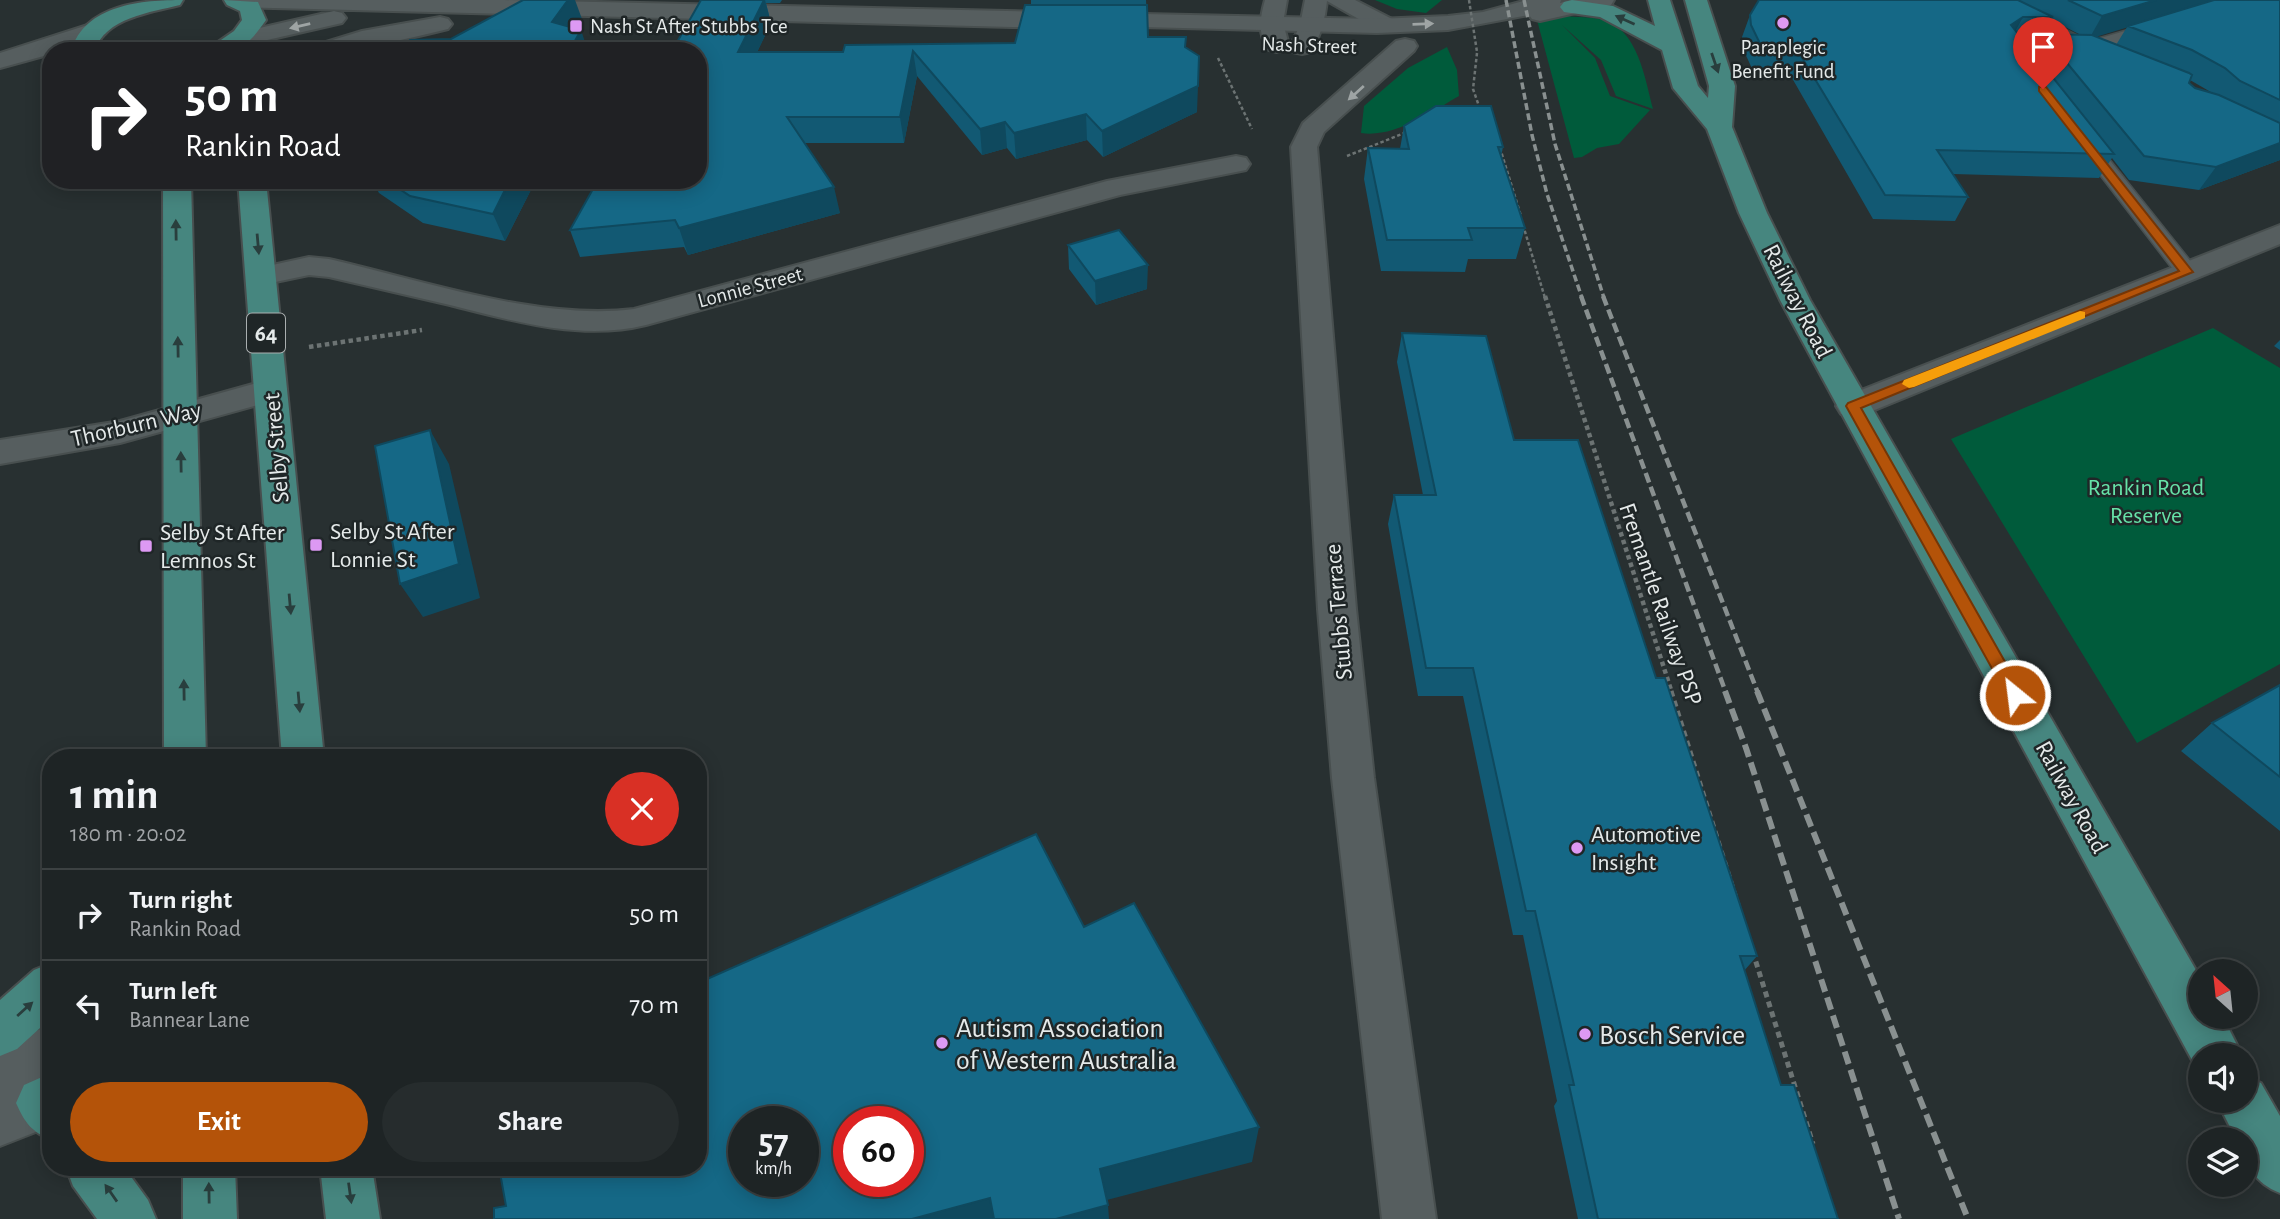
<!DOCTYPE html>
<html lang="en">
<head>
<meta charset="utf-8">
<style>
  body { margin:0; font-family:"Alegreya Sans",sans-serif; background:#262c2d; color:#f1f3f6; height:100vh; display:flex; flex-direction:column; font-size:26px; white-space:nowrap }
  * { box-sizing:border-box; margin:0 }
  p { font-size:23px; color:#a1a4a7 }
  .icon { flex:none; width:38px; height:38px; fill:none; stroke:currentColor; stroke-width:2; stroke-linecap:round; stroke-linejoin:round }
  .map { position:relative; flex:1; overflow:hidden }
  .side { position:absolute; left:42px; top:749px; width:665px; height:427px; display:flex; flex-direction:column; background:#1e2425; border-radius:28px; box-shadow:0 4px 18px #0003,0 0 0 2px #3c4142 }
  .side>* { flex:none }
  .guide { position:absolute; left:42px; top:42px; width:665px; height:147px; border-radius:28px; box-shadow:0 4px 18px #0003,0 0 0 2px #3c4142; background:#202124; color:#fff; overflow:hidden }
  .needle { width:46px; rotate:333deg }
  .fabs { position:absolute; left:2188px; top:959px; display:grid; gap:14px }
  .fabs a { display:grid; place-items:center; width:70px; height:70px; border-radius:50%; background:#1e2425; box-shadow:0 4px 18px #0003,0 0 0 2px #3c4142; font-size:35px }
  .speed { position:absolute; left:728px; top:1106px; display:flex; gap:14px; font-size:35px; font-weight:700; text-align:center }
  .speed>* { display:grid; place-content:center; width:91px; height:91px; border-radius:50%; background:#1e2425; box-shadow:0 4px 18px #0003,0 0 0 2px #3c4142; line-height:1 }
  .speed small { font-size:18px; font-weight:400 }
  .speed .limit { border:10px solid #d22; background:#fff; color:#111 }
  .pin { position:absolute; display:grid; place-items:center; width:60px; height:60px; color:#fff; margin:-72px -30px; border-radius:50% 50% 50% 0; rotate:-45deg; box-shadow:0 0 7px #0007 }
  .pin .icon { rotate:45deg }
  .me { position:absolute; width:77px; margin:-38px; rotate:331deg; stroke-linejoin:round; filter:drop-shadow(0 0 5px #0008) }
  .turn { display:flex; align-items:center; gap:24px; height:147px; padding:0 28px; font-size:32px }
  .turn .icon { width:91px; height:91px; stroke-width:2.5 }
  .turn b { display:block; font-size:49px; line-height:60px }
  .round { display:grid; place-items:center; flex:none; width:74px; height:74px; border-radius:37px; background:#262c2d }
  .overview { display:flex; align-items:center; justify-content:space-between; height:119px; padding:0 28px }
  h1 { font-size:42px; font-weight:600; line-height:52px }
  .cta { display:flex; gap:14px; margin-top:auto; padding:14px 28px }
  .cta a { flex:1; height:80px; border-radius:42px; background:#b45309; color:#fff; font-size:28px; font-weight:600; line-height:80px; text-align:center }
  .cta a+a { background:#262c2d; color:#f1f3f6 }
  ul { padding:0; list-style:none }
  li { display:flex; align-items:center; gap:21px; height:91px; padding:0 28px; border-top:2px solid #3c4142 }
  li div { flex:1 }
  li b { display:block; font-size:26px }
  li em { font-style:normal }
  .map>svg:first-child { display:block }
  .green { fill:#005b3b }
  .lines { fill:none; stroke-linecap:round; stroke-linejoin:round }
  .service-casing { stroke:#484f4f; stroke-width:3 }
  .minor-casing { stroke:#484f4f; stroke-width:4 }
  .tertiary-casing { stroke:#484f4f; stroke-width:4 }
  .secondary-casing { stroke:#484f4f; stroke-width:4 }
  .primary-casing { stroke:#484f4f; stroke-width:4 }
  .path-far2 { stroke:#6c7373; stroke-width:2.5; stroke-dasharray:3.5 2.5; stroke-linecap:butt }
  .path-far1 { stroke:#6c7373; stroke-width:4.5; stroke-dasharray:4.5 3.5; stroke-linecap:butt }
  .path { stroke:#6c7373; stroke-width:5; stroke-dasharray:6 4.5; stroke-linecap:butt }
  .service { fill:#565e5f; fill-rule:evenodd }
  .minor { fill:#565e5f; fill-rule:evenodd }
  .tertiary { fill:#565e5f; fill-rule:evenodd }
  .secondary { fill:#565e5f; fill-rule:evenodd }
  .primary { fill:#46867f; fill-rule:evenodd }
  .rail-far2 { stroke:#899090; stroke-width:3.5; stroke-dasharray:7 3.5; stroke-linecap:butt }
  .rail-far1 { stroke:#899090; stroke-width:4.5; stroke-dasharray:10 4.5; stroke-linecap:butt }
  .rail { stroke:#899090; stroke-width:6; stroke-dasharray:13 6; stroke-linecap:butt }
  .path-bridge { stroke:#6c7373; stroke-width:2.5; stroke-dasharray:3.5 2.5; stroke-linecap:butt }
  .wall { fill:#125973; fill-rule:evenodd }
  .shaded-wall { fill:#0f495e }
  .building { fill:#156886; stroke:#0f495e; stroke-width:2; fill-rule:evenodd }
  .oneway { fill:#293e3d }
  .oneway2 { fill:#9ea4a4 }
  .route { fill:#b45309; stroke:#753606; stroke-width:2 }
  .slow { fill:#f59e0b }
  .poi-dot { fill:#dd99f3; stroke:#1f2627; stroke-width:2.5 }
  .labels { text-anchor:middle; stroke-width:5; stroke-linejoin:round; paint-order:stroke }
  .far-poi-label { font-size:21px; fill:#e5eaea; stroke:#1f2627; text-anchor:start }
  .far-street-label { font-size:21px; fill:#e5eaea; stroke:#1f2627 }
  .shield { fill:#1f2627; stroke:#aaafb0; stroke-width:2 }
  .shield-label { font-size:23px; font-weight:bold; fill:#e5eaea }
  .street-label { font-size:24px; fill:#e5eaea; stroke:#1f2627 }
  .park-label { font-size:24px; fill:#66e2a8; stroke:#1f2627 }
  .poi-label { font-size:24px; fill:#e5eaea; stroke:#1f2627; text-anchor:start }
  .near-poi-label { font-size:28px; fill:#e5eaea; stroke:#1f2627; text-anchor:start }
</style>
</head>
<body>
<div class="map">
<svg width="2280" height="1219" viewBox="0 0 2280 1219">
  <rect width="100%" height="100%" fill="#283031"/>
  <path class="green" d="M 1375,0 L 1442,0 L 1426,13 L 1397,9 Z
    M 1564,16 C 1577,17 1592,17 1604,20 C 1638,30 1645,79 1653,109 L 1616,96 L 1601,60 L 1562,25 L 1595,58 L 1610,96 L 1650,110 L 1619,144 L 1597,148 L 1582,157 L 1574,158 L 1537,20 Z
    M 1447,47 L 1457,70 L 1459,96 C 1431,112 1395,138 1361,133 L 1364,106 L 1408,68 Z
    M 2213,328 L 2280,368 L 2280,664 L 2137,743 L 1951,439 Z"/>
  <g class="lines">
    <g class="service-casing">
      <path id="service" d="M 2160,21 L 2166,22 L 2169,26 L 2166,30 L 2084,55 L 2025,54 L 2033,65 L 2024,71 L 2017,69 L 2002,48 L 2011,42 L 2083,43 Z
        M 2081,131 L 2088,133 L 2195,267 L 2199,272 L 2195,277 L 2179,277 L 2071,137 L 2074,133 Z"/>
    </g>
    <g class="minor-casing">
      <path id="minor" d="M 1975,0 L 2004,0 L 2093,44 L 2112,50 L 2115,55 L 2112,60 C 2085,67 2005,19 1978,5 Z
        M 97,22 L 105,24 L 109,29 L 105,34 L 63,50 L 51,51 L 51,54 L 0,68 L 0,53 Z
        M 1405,39 L 1414,41 L 1417,46 L 1414,51 L 1324,132 L 1317,147 L 1356,609 L 1374,778 L 1436,1219 L 1382,1219 L 1332,778 L 1318,609 L 1291,147 L 1303,123 L 1396,41 Z
        M 1236,156 L 1246,158 L 1250,164 L 1246,170 L 1120,195 L 646,325 C 581,341 513,321 450,305 C 410,296 369,286 329,277 L 309,275 L 261,285 L 250,282 L 246,276 L 250,270 L 309,257 L 329,259 C 422,280 539,321 634,309 L 1107,181 Z
        M 2280,225 L 2280,244 L 1865,414 L 1853,417 L 1841,414 L 1836,406 L 1841,398 Z
        M 271,379 L 283,382 L 287,390 L 283,398 L 120,443 L 0,464 L 0,440 L 120,421 Z"/>
    </g>
    <g class="tertiary-casing">
      <path id="tertiary" d="M 1265,0 L 1287,0 L 1283,23 L 1289,45 L 1285,50 L 1277,52 L 1269,50 C 1257,34 1260,18 1265,0 Z
        M 1305,0 L 1355,0 L 1394,20 L 1398,25 L 1394,30 L 1378,30 L 1327,1 C 1325,19 1321,36 1311,52 L 1302,54 L 1293,52 L 1290,47 L 1300,25 Z
        M 51,1025 L 51,1126 L 0,1146 L 0,1045 Z"/>
    </g>
    <g class="secondary-casing">
      <path id="secondary" d="M 225,0 L 504,0 L 1377,19 L 1448,16 L 1483,12 L 1527,0 L 1561,0 L 1560,3 L 1572,0 L 1614,0 L 1611,5 L 1540,21 L 1532,19 L 1529,15 L 1448,30 L 1377,33 L 1142,27 L 1012,27 L 236,7 L 228,5 Z
        M 334,11 L 342,13 L 346,18 L 342,23 L 237,47 L 229,45 L 225,40 L 229,35 Z
        M 440,17 L 448,19 L 452,24 L 448,29 C 404,40 356,51 310,51 L 313,46 L 362,31 Z"/>
    </g>
    <g class="primary-casing">
      <path id="primary" d="M 183,0 L 180,5 C 152,12 104,18 95,51 L 71,51 C 85,4 143,0 183,0 Z
        M 224,0 L 258,2 L 266,20 C 245,50 240,51 205,51 L 234,31 L 242,20 L 240,11 L 227,5 Z
        M 1572,0 L 1613,6 L 1655,26 L 1648,0 L 1670,0 L 1698,86 L 1708,98 L 1709,86 L 1685,0 L 1707,0 L 1735,86 L 1732,127 L 1767,213 L 1810,300 L 2200,977 L 2200,1017 L 2223,1017 L 2242,1055 L 2200,1055 L 2199,1073 L 1780,300 L 1739,213 L 1707,129 L 1673,88 L 1662,50 L 1600,17 L 1564,12 L 1560,7 L 1564,2 Z
        M 163,180 L 191,180 L 206,758 L 164,758 Z
        M 238,180 L 266,180 L 324,758 L 282,758 Z
        M 51,963 L 51,1018 L 17,1049 L 0,1056 L 0,1000 L 34,970 Z
        M 2245,1076 L 2261,1083 L 2280,1116 L 2280,1193 C 2255,1183 2245,1166 2245,1139 L 2236,1139 L 2217,1101 L 2245,1101 Z
        M 42,1077 L 51,1081 L 51,1140 C 31,1131 25,1123 16,1103 L 24,1085 Z
        M 66,1167 L 124,1167 L 148,1200 L 156,1219 L 97,1219 L 73,1186 Z
        M 183,1167 L 235,1167 L 237,1219 L 183,1219 Z
        M 320,1167 L 372,1167 L 380,1219 L 326,1219 Z"/>
    </g>
    <path class="path-far2" d="M 1477,53 L 1473,89 L 1480,109
      M 1218,58 L 1252,129
      M 1500,148 L 1521,216
      M 1347,156 L 1407,132
      M 1523,225 L 1545,298"/>
    <path class="path-far1" d="M 1545,296 L 1672,693
      M 309,347 L 422,330"/>
    <path class="path" d="M 1671,691 L 1813,1144"/>
    <use href="#service" class="service"/>
    <use href="#minor" class="minor"/>
    <use href="#tertiary" class="tertiary"/>
    <use href="#secondary" class="secondary"/>
    <use href="#primary" class="primary"/>
    <path class="rail-far2" d="M 1506,0 L 1532,135 L 1547,194 L 1582,298
      M 1524,0 L 1555,144 L 1604,298"/>
    <path class="rail-far1" d="M 1581,296 L 1726,693
      M 1603,296 L 1758,693"/>
    <path class="rail" d="M 1725,691 L 1746,748 L 1899,1219
      M 1757,691 L 1968,1219"/>
    <path class="path-bridge" d="M 1469,0 L 1477,52"/>
  </g>
  <path class="wall" d="M 701,0 L 782,0 L 780,3 L 766,3 L 771,23 L 757,52 L 843,52 L 1015,43 L 1031,5 L 1031,0 L 1146,0 L 1148,37 L 1185,47 L 1197,112 L 1103,157 L 1087,140 L 1016,159 L 1007,148 L 982,155 L 917,76 L 904,143 L 805,143 L 840,213 L 688,255 L 684,247 L 580,257 L 570,230 Z
    M 1759,0 L 2280,0 L 2280,160 L 2199,190 L 2129,180 L 2112,158 L 2099,178 L 1953,174 L 1968,197 L 1955,221 L 1873,219 L 1792,78 L 1756,77 L 1742,47 L 1742,37 L 1750,15 ZM 2051,20 L 2081,35 L 2043,34 ZM 2127,27 L 2116,45 L 2096,36 L 2100,35 ZM 2023,40 L 2040,40 L 2033,52 ZM 2190,80 L 2209,91 L 2212,93 L 2195,88 L 2189,83 Z
    M 1404,126 L 1503,147 L 1501,156 L 1525,228 L 1516,259 L 1468,259 L 1465,272 L 1381,271 L 1364,179 L 1368,148 L 1400,149 Z
    M 372,180 L 536,180 L 505,241 L 423,223 L 379,193 Z
    M 1068,245 L 1147,289 L 1096,305 L 1069,269 Z
    M 1402,333 L 1514,440 L 1656,678 L 1757,956 L 1744,971 L 1781,1085 L 1838,1219 L 1578,1219 L 1554,1106 L 1557,1101 L 1523,935 L 1513,935 L 1463,696 L 1418,696 L 1388,524 L 1394,495 L 1423,495 L 1397,362 Z
    M 2280,340 L 2280,350 L 2274,346 Z
    M 2280,685 L 2280,831 L 2181,751 L 2212,723 Z"/>
  <path class="shaded-wall" d="M 568,0 L 575,0 L 582,19 L 561,47 L 552,22 Z
    M 764,0 L 765,0 L 771,23 L 745,78 L 738,52 Z
    M 2156,0 L 2217,0 L 2089,39 L 2102,16 Z
    M 2023,17 L 2011,39 L 2011,25 Z
    M 581,30 L 588,51 L 572,51 L 571,48 Z
    M 913,51 L 917,76 L 904,143 L 900,117 Z
    M 1198,86 L 1197,112 L 1103,157 L 1102,131 Z
    M 1086,114 L 1087,140 L 1016,159 L 1014,133 Z
    M 1005,122 L 1007,148 L 982,155 L 980,129 Z
    M 2280,143 L 2280,160 L 2199,190 L 2216,167 Z
    M 510,180 L 536,180 L 505,241 L 493,214 Z
    M 834,187 L 840,213 L 688,255 L 679,228 Z
    M 1148,265 L 1147,289 L 1096,305 L 1095,281 Z
    M 430,430 L 449,464 L 480,598 L 423,617 L 400,584 Z
    M 1259,1127 L 1252,1162 L 1103,1201 L 1100,1169 Z
    M 990,1198 L 997,1219 L 912,1219 Z
    M 1108,1205 L 1109,1219 L 1056,1219 Z"/>
  <path class="building" d="M 523,0 L 568,0 L 552,22 L 581,30 L 571,48 L 579,51 L 403,51 L 410,40 L 451,39 Z
    M 701,0 L 764,0 L 738,52 L 843,52 L 845,45 L 1015,43 L 1025,5 L 1147,5 L 1148,37 L 1186,37 L 1185,47 L 1199,56 L 1198,86 L 1102,131 L 1086,114 L 1014,133 L 1005,122 L 980,129 L 913,51 L 900,117 L 787,117 L 834,187 L 679,228 L 675,220 L 570,230 L 598,180 L 698,180 L 698,51 L 672,51 Z
    M 1759,0 L 2018,0 L 2053,17 L 2023,17 L 2011,25 L 2114,154 L 1937,150 L 1968,197 L 1885,195 L 1801,56 L 1765,54 L 1751,25 L 1750,15 Z
    M 2068,0 L 2156,0 L 2102,16 Z
    M 2214,0 L 2280,0 L 2280,100 L 2240,81 L 2225,68 L 2192,50 L 2128,26 Z
    M 2043,34 L 2092,35 L 2189,73 L 2192,75 L 2189,83 L 2195,88 L 2219,95 L 2280,123 L 2280,143 L 2216,167 L 2144,156 Z
    M 1436,106 L 1491,106 L 1503,147 L 1498,147 L 1525,228 L 1468,228 L 1472,240 L 1387,240 L 1368,148 L 1409,149 L 1404,126 Z
    M 386,180 L 510,180 L 493,214 L 410,196 Z
    M 1119,230 L 1148,265 L 1095,281 L 1068,245 Z
    M 1402,333 L 1486,336 L 1514,440 L 1578,440 L 1656,678 L 1665,678 L 1757,956 L 1740,956 L 1781,1085 L 1794,1085 L 1838,1219 L 1598,1219 L 1569,1085 L 1574,1085 L 1535,911 L 1526,911 L 1473,668 L 1426,668 L 1394,495 L 1436,495 Z
    M 430,430 L 459,564 L 400,584 L 375,446 Z
    M 2280,685 L 2280,777 L 2212,723 Z
    M 1036,834 L 1084,927 L 1134,903 L 1259,1127 L 1100,1169 L 1108,1205 L 1056,1219 L 994,1219 L 990,1198 L 912,1219 L 494,1219 L 494,1208 L 506,1206 L 499,1167 L 698,1167 L 698,983 ZM 744,1122 L 803,1122 L 803,1181 L 744,1181 ZM 849,1122 L 908,1122 L 908,1181 L 849,1181 Z"/>
  <defs><path id="oneway-solid" d="M-6-.8H1V-3.2L6.5 0L1 3.2V.8H-6Z" transform="scale(1.75)"/></defs>
  <g class="oneway">
    <use href="#oneway-solid" transform="translate(1625 20) rotate(-156)"/>
    <use href="#oneway-solid" transform="translate(1715 63) rotate(71)"/>
    <use href="#oneway-solid" transform="translate(176 230) rotate(-91)"/>
    <use href="#oneway-solid" transform="translate(258 244) rotate(85)"/>
    <use href="#oneway-solid" transform="translate(178 347) rotate(-91)"/>
    <use href="#oneway-solid" transform="translate(181 462) rotate(-91)"/>
    <use href="#oneway-solid" transform="translate(290 604) rotate(85)"/>
    <use href="#oneway-solid" transform="translate(184 690) rotate(-91)"/>
    <use href="#oneway-solid" transform="translate(299 702) rotate(85)"/>
    <use href="#oneway-solid" transform="translate(25 1009) rotate(-42)"/>
    <use href="#oneway-solid" transform="translate(111 1193) rotate(-125)"/>
    <use href="#oneway-solid" transform="translate(209 1193) rotate(-91)"/>
    <use href="#oneway-solid" transform="translate(350 1193) rotate(82)"/>
  </g>
  <g class="oneway2">
    <use href="#oneway-solid" transform="translate(1423 24) rotate(-2)"/>
    <use href="#oneway-solid" transform="translate(300 26) rotate(167)"/>
    <use href="#oneway-solid" transform="translate(1356 93) rotate(138)"/>
  </g>
  <path class="route" d="M 2039,87 L 2046,87 L 2193,272 L 1861,408 L 2021,690 L 2023,695 L 2021,699 L 2009,699 L 1846,406 L 1848,403 L 2179,271 L 2039,91 Z"/>
  <path class="slow" d="M 2080,311 L 2085,312 L 2085,318 L 1914,387 L 1909,388 L 1902,384 L 1904,380 Z"/>
  <g class="poi-dot">
    <circle cx="1783" cy="23" r="7"/>
    <rect x="569" y="19" width="14" height="14" rx="3.5"/>
    <rect x="309" y="538" width="14" height="14" rx="3.5"/>
    <rect x="139" y="539" width="14" height="14" rx="3.5"/>
    <circle cx="1577" cy="848" r="7"/>
    <circle cx="1585" cy="1034" r="7"/>
    <circle cx="942" cy="1043" r="7"/>
  </g>
  <g class="labels">
    <g class="far-poi-label">
      <text x="590" y="33">Nash St After Stubbs Tce</text>
      <text x="1783" y="54" text-anchor="middle">Paraplegic<tspan x="1783" dy="24">Benefit Fund</tspan></text>
    </g>
    <g class="far-street-label">
      <text transform="translate(1309 45) rotate(2)" y="7">Nash Street</text>
      <text transform="translate(750 287) rotate(-15)" y="7">Lonnie Street</text>
    </g>
    <rect class="shield" x="247" y="313.5" width="38" height="39" rx="5"/>
    <g class="shield-label">
      <text x="266" y="341">64</text>
    </g>
    <g class="street-label">
      <text transform="translate(1798 301) rotate(63)" y="8">Railway Road</text>
      <text transform="translate(136 424) rotate(-13)" y="8">Thorburn Way</text>
      <text transform="translate(276 448) rotate(-95)" y="8">Selby Street</text>
      <text transform="translate(1661 604) rotate(71)" y="8">Fremantle Railway PSP</text>
      <text transform="translate(1338 612) rotate(-95)" y="8">Stubbs Terrace</text>
      <text transform="translate(2072 797) rotate(61)" y="8">Railway Road</text>
    </g>
    <g class="park-label">
      <text x="2146" y="495">Rankin Road<tspan x="2146" dy="28">Reserve</tspan></text>
    </g>
    <g class="poi-label">
      <text x="330" y="539">Selby St After<tspan x="330" dy="28">Lonnie St</tspan></text>
      <text x="160" y="540">Selby St After<tspan x="160" dy="28">Lemnos St</tspan></text>
      <text x="1591" y="842">Automotive<tspan x="1591" dy="28">Insight</tspan></text>
    </g>
    <g class="near-poi-label">
      <text x="956" y="1037">Autism Association<tspan x="956" dy="32">of Western Australia</tspan></text>
      <text x="1599" y="1044">Bosch Service</text>
    </g>
  </g>
</svg>
<div class="fabs">
<a><svg class="needle" viewBox="-14 -14 28 28"><path d="M0-13l5 13h-10z" fill="#e53935"/><path d="M0 13l5-13h-10z" fill="#a1a4a7"/></svg></a>
<a><svg class="icon" aria-label="sound" viewBox="0 0 24 24"><path d="M4 9h4l5-4v14l-5-4H4zM17 9q2 3 0 6"/></svg></a>
<a><svg class="icon" aria-label="layers" viewBox="0 0 24 24"><path d="M12 4l9 5-9 5-9-5zM3 14l9 5 9-5"/></svg></a>
</div>
<div class="speed"><div>57<small>km/h</small></div><div class="limit">60</div></div>
<div class="pin" style="left:2043px;top:89px;background:#d93025"><svg class="icon" aria-label="arrive" viewBox="0 0 24 24"><path d="M6 21V4h12l-3 4 3 4H6"/></svg></div>
<svg class="me" style="left:2015px;top:695px" viewBox="-20 -20 40 40"><circle r="17" fill="#b45309" stroke="#fff" stroke-width="3"/><path d="M0-11L8 9 0 5-8 9z" fill="#fff"/></svg>
<div class="guide">
<div class="turn"><svg class="icon" aria-label="right" viewBox="0 0 24 24"><path d="M7 20v-9h11M14 6l5 5-5 5"/></svg><div><b>50 m</b>Rankin Road</div></div>
</div>
<section class="side">
<div class="overview"><div><h1>1 min</h1><p>180 m · 20:02</p></div><a class="round" style="background:#d93025;color:#fff"><svg class="icon" aria-label="close" viewBox="0 0 24 24"><path d="M6 6l12 12M18 6L6 18"/></svg></a></div>
<ul>
<li><svg class="icon" aria-label="right" viewBox="0 0 24 24"><path d="M7 20v-9h11M14 6l5 5-5 5"/></svg><div><b>Turn right</b><p>Rankin Road</p></div><em>50 m</em></li>
<li><svg class="icon" aria-label="left" viewBox="0 0 24 24"><path d="M17 20v-9H6M10 6l-5 5 5 5"/></svg><div><b>Turn left</b><p>Bannear Lane</p></div><em>70 m</em></li>
</ul>
<div class="cta"><a>Exit</a><a>Share</a></div>
</section>
</div>
</body>
</html>
